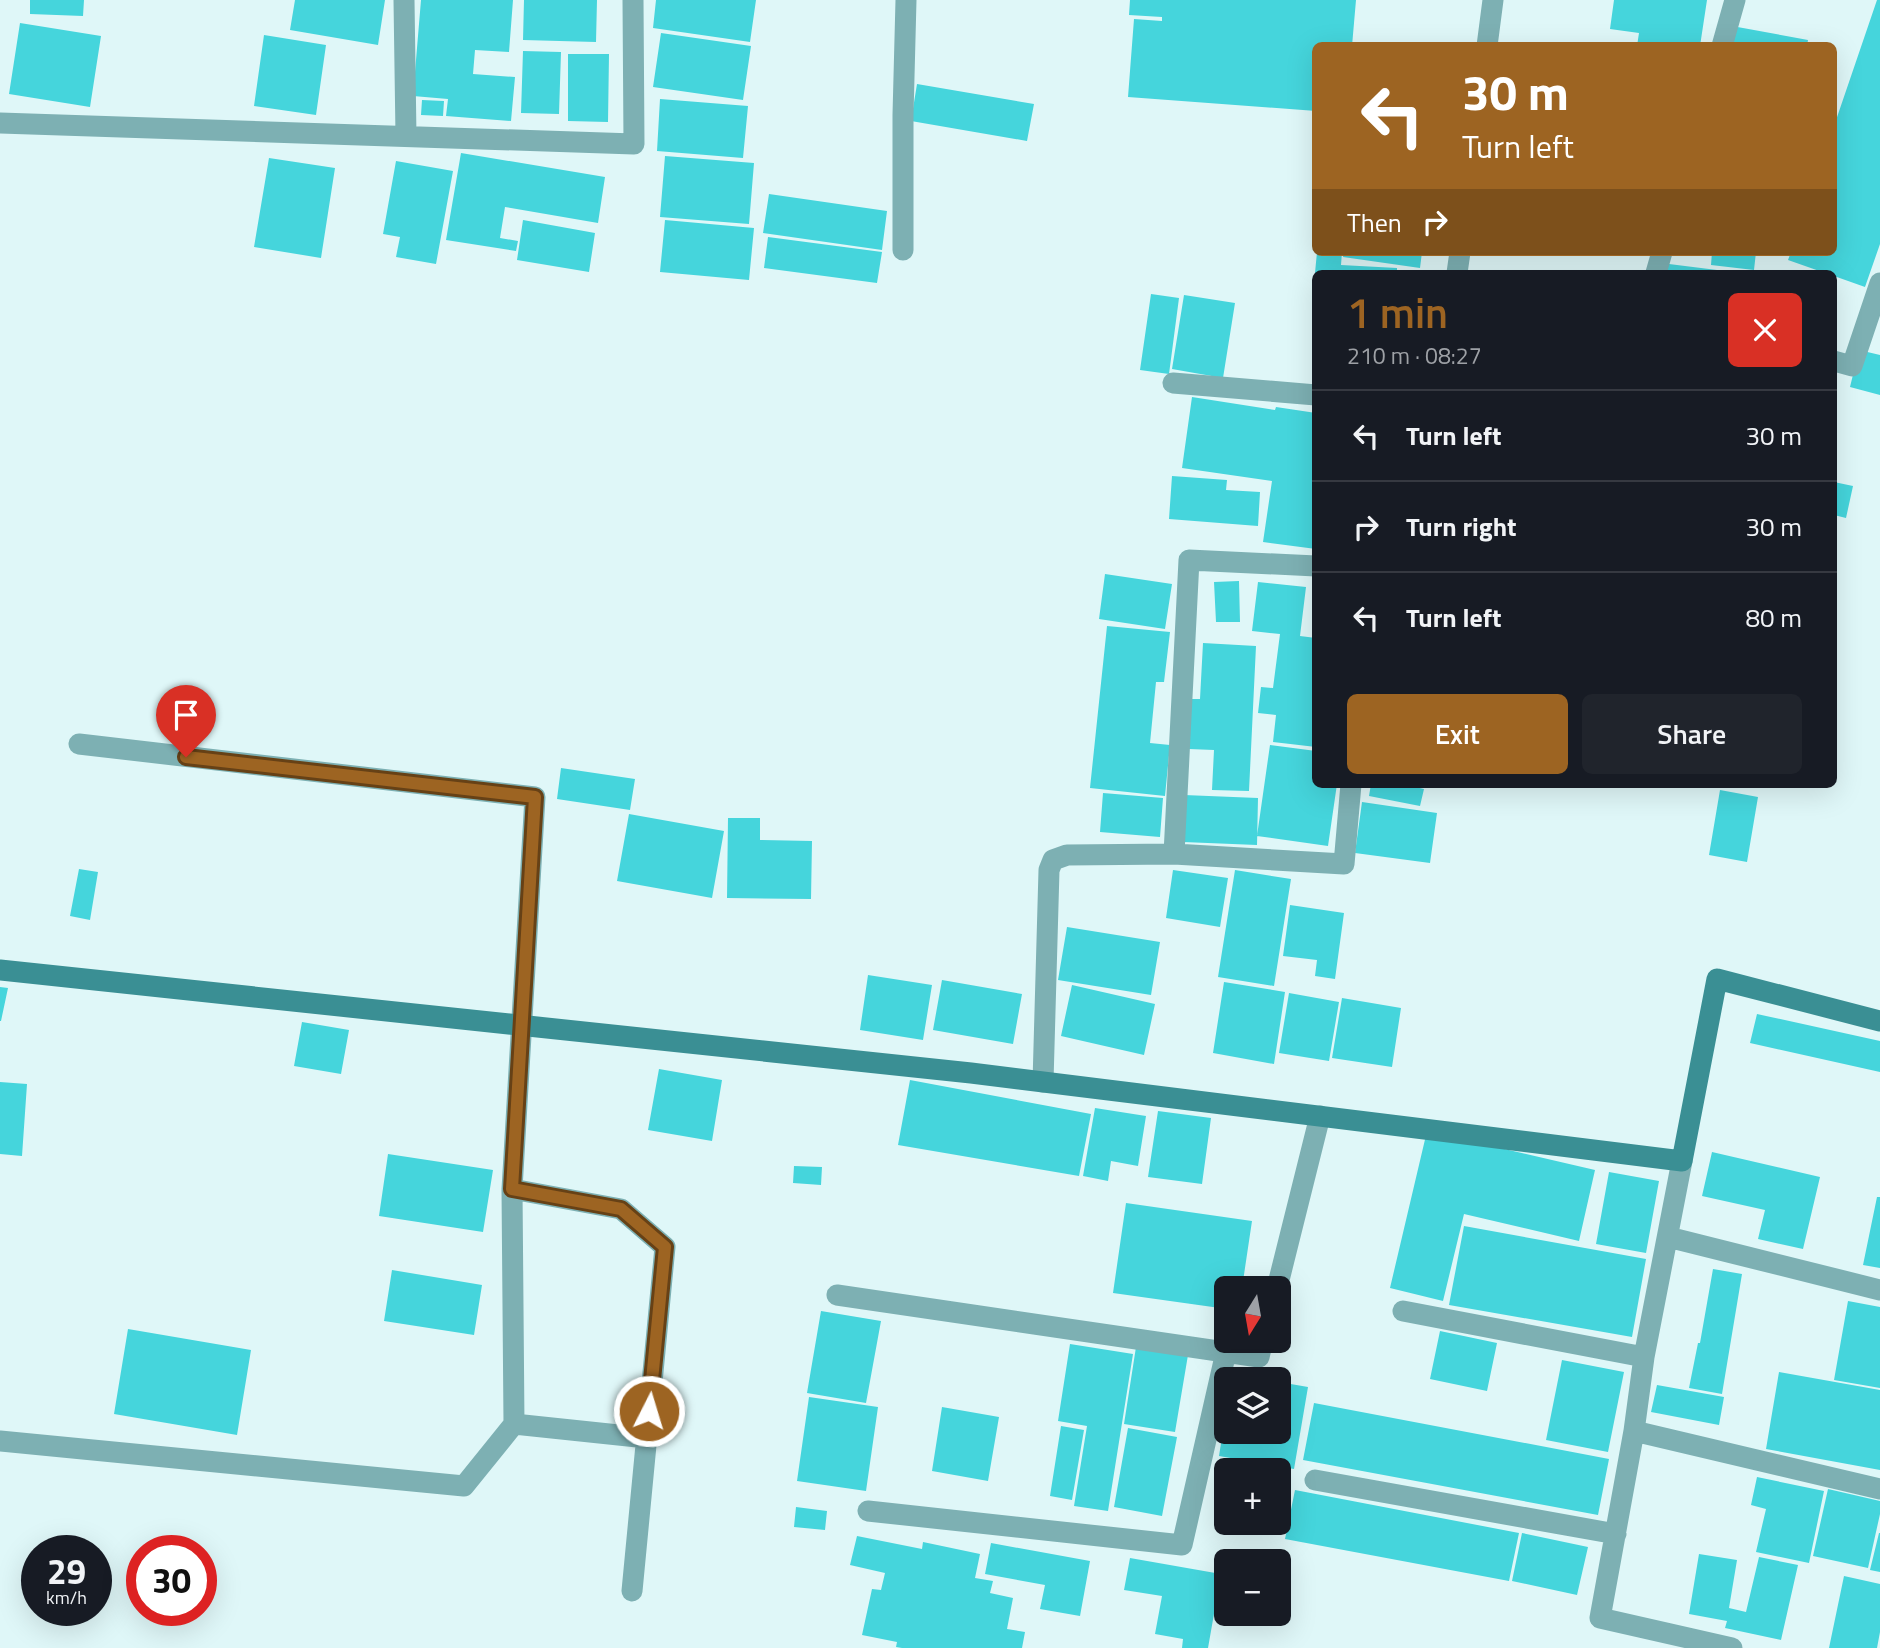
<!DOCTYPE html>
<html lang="en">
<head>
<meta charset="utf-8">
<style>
  body { margin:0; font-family:"Titillium Web",sans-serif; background:#20242c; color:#f1f3f6; height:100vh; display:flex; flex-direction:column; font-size:26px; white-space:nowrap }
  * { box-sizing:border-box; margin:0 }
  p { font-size:23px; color:#9ea1a6 }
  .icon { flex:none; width:38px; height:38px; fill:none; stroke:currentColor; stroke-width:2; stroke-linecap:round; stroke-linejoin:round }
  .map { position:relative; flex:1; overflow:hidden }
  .details { position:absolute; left:1312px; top:270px; width:525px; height:518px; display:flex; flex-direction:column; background:#171b24; border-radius:10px; box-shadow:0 7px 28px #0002 }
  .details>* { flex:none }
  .top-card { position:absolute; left:1312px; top:42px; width:525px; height:214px; border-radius:10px; box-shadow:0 7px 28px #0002; background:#9d6422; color:#fff; overflow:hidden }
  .needle { width:46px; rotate:191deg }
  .controls { position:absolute; left:1214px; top:1276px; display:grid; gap:14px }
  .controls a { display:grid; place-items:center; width:77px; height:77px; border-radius:10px; background:#171b24; box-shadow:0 7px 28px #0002; font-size:35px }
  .speed { position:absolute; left:21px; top:1535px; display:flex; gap:14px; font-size:35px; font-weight:700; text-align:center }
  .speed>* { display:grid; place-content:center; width:91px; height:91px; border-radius:50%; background:#171b24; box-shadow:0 7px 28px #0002; line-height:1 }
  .speed small { font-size:18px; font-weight:400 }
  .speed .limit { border:10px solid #d22; background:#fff; color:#111 }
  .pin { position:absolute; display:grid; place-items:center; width:60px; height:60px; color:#fff; margin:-72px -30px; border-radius:50% 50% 50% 0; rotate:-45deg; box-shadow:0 0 7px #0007 }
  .pin .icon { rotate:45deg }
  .me { position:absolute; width:77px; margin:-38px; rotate:5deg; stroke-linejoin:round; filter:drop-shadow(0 0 5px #0008) }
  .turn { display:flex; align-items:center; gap:24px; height:147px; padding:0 35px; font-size:32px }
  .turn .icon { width:91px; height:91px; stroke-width:2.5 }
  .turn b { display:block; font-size:49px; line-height:60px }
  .then { display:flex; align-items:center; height:66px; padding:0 35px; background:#0003; gap:14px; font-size:26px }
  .round { display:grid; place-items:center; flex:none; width:74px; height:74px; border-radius:10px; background:#20242c }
  .head { display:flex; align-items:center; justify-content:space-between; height:119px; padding:0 35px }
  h1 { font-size:42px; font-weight:600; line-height:52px; color:#9d6422 }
  .action { display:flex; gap:14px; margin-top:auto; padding:14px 35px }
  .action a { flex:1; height:80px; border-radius:10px; background:#9d6422; color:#fff; font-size:28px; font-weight:600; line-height:80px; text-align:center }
  .action a+a { background:#20242c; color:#f1f3f6 }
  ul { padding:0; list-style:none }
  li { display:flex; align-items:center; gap:21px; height:91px; padding:0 35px; border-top:2px solid #363941 }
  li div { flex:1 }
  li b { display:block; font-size:26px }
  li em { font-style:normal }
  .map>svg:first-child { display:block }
  .building { fill:#45d5dc }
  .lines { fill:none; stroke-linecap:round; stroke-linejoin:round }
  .street { stroke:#7db0b3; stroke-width:21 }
  .secondary { stroke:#3a8f94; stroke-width:21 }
  .route-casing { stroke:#664116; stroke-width:18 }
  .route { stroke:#9d6422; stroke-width:12 }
</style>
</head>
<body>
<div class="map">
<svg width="1880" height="1648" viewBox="0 0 1880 1648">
  <rect width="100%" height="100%" fill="#dff7f8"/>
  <path class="building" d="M 30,0 L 84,0 L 83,16 L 30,14 Z
    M 295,0 L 385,0 L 378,45 L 290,30 Z
    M 421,0 L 513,0 L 509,52 L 475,50 L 473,74 L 515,77 L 511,121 L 446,116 L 448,99 L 413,96 Z
    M 524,0 L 597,0 L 596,42 L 523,40 Z
    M 656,0 L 756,0 L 750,42 L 653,28 Z
    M 1130,0 L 1356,0 L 1352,46 L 1316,46 L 1316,111 L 1128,97 L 1134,19 L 1162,21 L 1162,17 L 1129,15 Z
    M 1614,0 L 1707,0 L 1700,46 L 1637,46 L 1639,33 L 1610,29 Z
    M 1877,0 L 1880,0 L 1880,244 L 1865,287 L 1834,276 L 1834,273 L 1825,273 L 1788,260 L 1791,252 L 1834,252 L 1834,126 Z
    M 20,23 L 101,36 L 90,107 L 9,94 Z
    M 1732,26 L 1808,40 L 1807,46 L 1728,46 Z
    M 661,33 L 751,46 L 743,100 L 653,87 Z
    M 264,35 L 326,45 L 316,115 L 254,106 Z
    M 523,51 L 561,52 L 559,114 L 521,113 Z
    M 568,54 L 609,54 L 608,122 L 568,121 Z
    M 917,84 L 1034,104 L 1027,141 L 911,121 Z
    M 660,99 L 748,106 L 743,158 L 657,151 Z
    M 422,100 L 444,101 L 443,116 L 421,115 Z
    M 461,153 L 605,177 L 598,223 L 505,207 L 500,238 L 518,241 L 516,251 L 446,240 Z
    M 665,156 L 754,163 L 749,224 L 660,217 Z
    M 269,158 L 335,168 L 321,258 L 254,247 Z
    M 396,161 L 453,171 L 436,264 L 396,257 L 400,237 L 383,234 Z
    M 769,194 L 887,211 L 882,250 L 763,233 Z
    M 523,220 L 595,233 L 589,272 L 517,260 Z
    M 665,220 L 754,228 L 749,280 L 660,272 Z
    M 768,237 L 882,252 L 877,283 L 764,268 Z
    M 1317,252 L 1342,252 L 1341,265 L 1397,268 L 1397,273 L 1315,273 Z
    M 1344,252 L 1422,252 L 1420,268 L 1343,257 Z
    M 1712,252 L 1756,252 L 1754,270 L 1711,265 Z
    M 1661,263 L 1725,271 L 1725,273 L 1659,273 Z
    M 1151,294 L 1179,298 L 1169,374 L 1140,370 Z
    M 1184,295 L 1235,303 L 1223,378 L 1172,369 Z
    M 1859,350 L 1880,355 L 1880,395 L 1850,387 Z
    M 1192,397 L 1275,410 L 1276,407 L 1316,413 L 1316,549 L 1263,542 L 1272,481 L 1182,468 Z
    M 1172,476 L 1227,480 L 1226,490 L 1260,492 L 1258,526 L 1169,519 Z
    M 1834,482 L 1853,486 L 1846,518 L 1834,515 Z
    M 1105,574 L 1172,584 L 1165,629 L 1099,619 Z
    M 1239,581 L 1240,622 L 1216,622 L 1214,582 Z
    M 1258,582 L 1306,587 L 1300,636 L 1316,638 L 1316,747 L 1273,742 L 1276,715 L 1258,713 L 1261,687 L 1273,688 L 1280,634 L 1252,631 Z
    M 1107,626 L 1170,632 L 1164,682 L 1156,682 L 1150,743 L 1170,745 L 1165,796 L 1090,788 Z
    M 1203,643 L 1256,646 L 1249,791 L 1212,790 L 1214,750 L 1189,749 L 1191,699 L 1200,699 Z
    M 1270,745 L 1316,751 L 1316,784 L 1337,784 L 1328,846 L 1257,836 Z
    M 561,768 L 635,779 L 630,810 L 557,799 Z
    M 1371,784 L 1402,784 L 1424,789 L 1420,806 L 1369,796 Z
    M 1720,790 L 1758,797 L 1747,862 L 1709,855 Z
    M 1103,793 L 1163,798 L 1160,837 L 1100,832 Z
    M 1184,795 L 1258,798 L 1257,845 L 1183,842 Z
    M 1362,802 L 1437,813 L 1430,863 L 1355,853 Z
    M 629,814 L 724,831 L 712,898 L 617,881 Z
    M 728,818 L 760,818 L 760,840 L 812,841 L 811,899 L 727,898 Z
    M 79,869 L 98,872 L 90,920 L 70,916 Z
    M 1173,870 L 1228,878 L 1220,927 L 1166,918 Z
    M 1235,870 L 1291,879 L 1274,986 L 1218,977 Z
    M 1290,905 L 1344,913 L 1335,979 L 1315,976 L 1317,960 L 1283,956 Z
    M 1067,927 L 1160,942 L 1151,995 L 1058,980 Z
    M 868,975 L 932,985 L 923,1040 L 860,1030 Z
    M 942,980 L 1022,994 L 1013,1044 L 933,1030 Z
    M 1224,982 L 1285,992 L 1274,1064 L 1213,1053 Z
    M 1072,985 L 1155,1004 L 1144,1055 L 1061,1036 Z
    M 0,987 L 8,988 L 1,1021 L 0,1021 Z
    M 1289,993 L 1339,1002 L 1329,1061 L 1279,1053 Z
    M 1342,998 L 1401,1008 L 1392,1067 L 1332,1058 Z
    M 1757,1014 L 1880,1041 L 1880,1072 L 1750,1043 Z
    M 302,1022 L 349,1030 L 341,1074 L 294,1066 Z
    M 659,1069 L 722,1080 L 712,1141 L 648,1130 Z
    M 910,1080 L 1091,1114 L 1079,1176 L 898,1145 Z
    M 0,1082 L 27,1084 L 22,1156 L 0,1154 Z
    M 1095,1108 L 1146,1116 L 1138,1166 L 1111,1161 L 1108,1181 L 1083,1176 Z
    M 1158,1111 L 1211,1118 L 1202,1184 L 1148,1177 Z
    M 1427,1131 L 1595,1170 L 1579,1241 L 1464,1214 L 1443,1301 L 1390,1288 Z
    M 1712,1152 L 1820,1177 L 1803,1249 L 1758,1239 L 1765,1210 L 1702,1196 Z
    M 388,1154 L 493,1170 L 483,1232 L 379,1216 Z
    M 794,1166 L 822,1167 L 821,1185 L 793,1183 Z
    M 1609,1172 L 1659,1181 L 1646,1253 L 1596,1244 Z
    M 1877,1197 L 1880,1197 L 1880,1268 L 1863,1265 Z
    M 1126,1203 L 1252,1221 L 1242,1288 L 1227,1288 L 1227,1309 L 1113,1293 Z
    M 1464,1226 L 1646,1259 L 1632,1337 L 1449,1305 Z
    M 1713,1269 L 1742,1274 L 1722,1394 L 1689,1388 L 1698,1343 L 1700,1343 Z
    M 392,1270 L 482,1285 L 474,1335 L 384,1321 Z
    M 1848,1301 L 1880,1307 L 1880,1388 L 1834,1380 Z
    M 821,1311 L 881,1321 L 866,1403 L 807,1393 Z
    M 128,1329 L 251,1350 L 237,1435 L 114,1414 Z
    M 1440,1331 L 1497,1343 L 1487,1391 L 1430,1379 Z
    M 1070,1344 L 1133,1354 L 1108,1511 L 1074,1506 L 1087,1426 L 1058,1421 Z
    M 1136,1347 L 1188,1355 L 1175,1432 L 1124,1424 Z
    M 1562,1360 L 1624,1372 L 1608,1452 L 1546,1440 Z
    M 1779,1372 L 1880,1390 L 1880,1470 L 1766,1449 Z
    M 1279,1382 L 1308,1387 L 1294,1469 L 1219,1456 L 1225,1418 L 1227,1432 L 1279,1432 Z
    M 1657,1385 L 1724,1397 L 1719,1425 L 1651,1412 Z
    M 809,1397 L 878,1407 L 866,1491 L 797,1481 Z
    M 1314,1403 L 1609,1459 L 1598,1515 L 1303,1460 Z
    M 942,1407 L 999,1417 L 988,1481 L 932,1471 Z
    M 1061,1426 L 1084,1430 L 1072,1500 L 1050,1496 Z
    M 1128,1428 L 1177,1437 L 1162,1516 L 1114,1507 Z
    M 1757,1477 L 1824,1491 L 1809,1563 L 1756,1552 L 1766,1509 L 1751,1505 Z
    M 1828,1489 L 1880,1501 L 1880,1514 L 1868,1568 L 1813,1556 Z
    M 1295,1490 L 1519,1533 L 1509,1581 L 1285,1539 Z
    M 796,1507 L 827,1511 L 825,1530 L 794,1527 Z
    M 1522,1533 L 1588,1547 L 1577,1595 L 1512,1581 Z
    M 1879,1533 L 1880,1533 L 1880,1572 L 1870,1570 Z
    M 857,1536 L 922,1549 L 923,1542 L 980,1554 L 975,1578 L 993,1581 L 990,1593 L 1013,1598 L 1007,1629 L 1025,1632 L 1022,1648 L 902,1648 L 896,1647 L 897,1642 L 862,1635 L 872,1589 L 881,1590 L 885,1573 L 850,1565 Z
    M 991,1543 L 1090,1561 L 1080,1616 L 1040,1609 L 1045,1585 L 985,1574 Z
    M 1699,1554 L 1737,1560 L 1729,1608 L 1746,1612 L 1759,1557 L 1798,1565 L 1781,1640 L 1725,1628 L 1727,1621 L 1689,1614 Z
    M 1130,1558 L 1221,1574 L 1208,1648 L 1182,1648 L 1183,1639 L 1155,1634 L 1162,1596 L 1124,1590 Z
    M 1844,1576 L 1880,1584 L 1880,1632 L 1877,1648 L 1829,1648 Z"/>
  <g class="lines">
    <path class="street" d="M 404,0 L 406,136
      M 1487,46 L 1493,0
      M 1722,46 L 1735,0
      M 0,123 L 634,144 L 633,0
      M 903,250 L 903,115 L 906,0
      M 1457,273 L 1460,252
      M 1656,273 L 1662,252
      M 1834,361 L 1852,366 L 1880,283
      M 1173,383 L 1316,395
      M 1316,566 L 1189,560 L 1174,854 L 1344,864 L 1351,784
      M 1043,1082 L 1049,870 L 1053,860 L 1067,855 L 1174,854
      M 1682,1161 L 1644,1357 L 1634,1431 L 1600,1618 L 1732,1648
      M 512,1189 L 621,1209 L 665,1247 L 632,1591
      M 1668,1237 L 1880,1290
      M 1277,1288 L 1320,1116
      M 837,1295 L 1259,1357 L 1263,1340
      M 1403,1311 L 1644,1357
      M 514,1424 L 647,1438
      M 1634,1431 L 1880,1489
      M 0,1441 L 464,1486 L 514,1424 L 512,1189 L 535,797 L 79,744
      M 1315,1480 L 1616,1534
      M 868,1511 L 1182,1545 L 1226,1352"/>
    <path class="secondary" d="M 0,970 L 971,1073 L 1682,1161 L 1717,979 L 1880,1021"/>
  </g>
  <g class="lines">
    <g class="route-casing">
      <path id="route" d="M 186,757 L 535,797 L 512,1189 L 621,1209 L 665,1247 L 649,1411"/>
    </g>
    <use href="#route" class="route"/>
  </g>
</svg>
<div class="controls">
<a><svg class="needle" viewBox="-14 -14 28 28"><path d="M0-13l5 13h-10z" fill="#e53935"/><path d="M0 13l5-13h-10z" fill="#9ea1a6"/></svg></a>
<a><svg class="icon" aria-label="layers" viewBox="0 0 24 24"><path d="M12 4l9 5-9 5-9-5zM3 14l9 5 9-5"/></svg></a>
<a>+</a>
<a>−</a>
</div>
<div class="speed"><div>29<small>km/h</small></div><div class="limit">30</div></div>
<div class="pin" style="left:186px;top:757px;background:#d93025"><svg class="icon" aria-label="arrive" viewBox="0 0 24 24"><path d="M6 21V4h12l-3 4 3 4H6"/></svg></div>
<svg class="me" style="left:649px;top:1411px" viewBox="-20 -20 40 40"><circle r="17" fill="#9d6422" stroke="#fff" stroke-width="3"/><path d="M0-11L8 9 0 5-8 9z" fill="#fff"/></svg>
<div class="top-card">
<div class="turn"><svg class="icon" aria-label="left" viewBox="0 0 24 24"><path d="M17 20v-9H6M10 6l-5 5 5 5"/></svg><div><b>30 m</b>Turn left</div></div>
<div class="then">Then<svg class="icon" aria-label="right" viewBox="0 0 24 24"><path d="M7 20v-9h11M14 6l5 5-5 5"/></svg></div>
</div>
<section class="details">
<div class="head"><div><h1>1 min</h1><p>210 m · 08:27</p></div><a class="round" style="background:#d93025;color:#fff"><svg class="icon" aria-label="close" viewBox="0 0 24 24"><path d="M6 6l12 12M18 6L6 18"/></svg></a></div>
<ul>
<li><svg class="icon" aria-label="left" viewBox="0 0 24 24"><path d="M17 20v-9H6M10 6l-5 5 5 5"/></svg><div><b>Turn left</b></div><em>30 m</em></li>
<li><svg class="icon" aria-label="right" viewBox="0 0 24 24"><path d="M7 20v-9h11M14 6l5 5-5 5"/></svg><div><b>Turn right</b></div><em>30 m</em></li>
<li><svg class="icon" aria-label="left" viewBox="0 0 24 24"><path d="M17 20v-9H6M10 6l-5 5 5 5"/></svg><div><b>Turn left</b></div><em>80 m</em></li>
</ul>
<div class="action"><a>Exit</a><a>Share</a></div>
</section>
</div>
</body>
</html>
